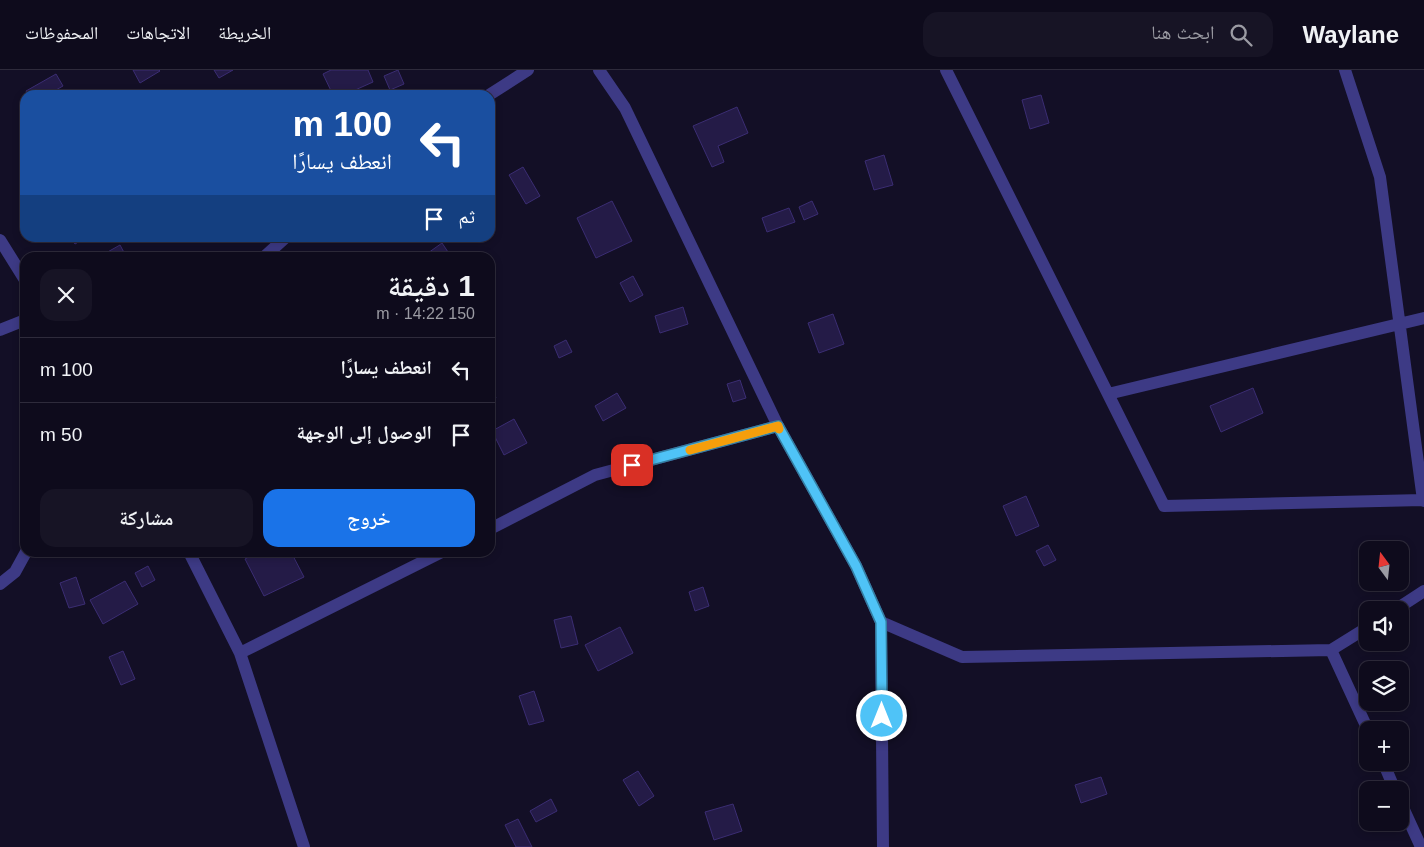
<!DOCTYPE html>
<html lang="ar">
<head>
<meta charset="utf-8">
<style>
  body { margin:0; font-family:Arial,"Noto Naskh Arabic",sans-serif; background:#171425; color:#f1f3f6; direction:rtl; height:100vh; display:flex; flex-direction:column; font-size:19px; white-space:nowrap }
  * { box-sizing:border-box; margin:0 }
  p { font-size:16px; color:#9b9ba3 }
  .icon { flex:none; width:28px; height:28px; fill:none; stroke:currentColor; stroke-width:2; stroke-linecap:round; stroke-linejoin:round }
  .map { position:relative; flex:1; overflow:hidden; direction:ltr }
  .drawer { position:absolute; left:20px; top:182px; width:475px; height:305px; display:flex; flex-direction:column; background:#0e0b1c; border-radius:15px; box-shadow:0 2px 8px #0003,0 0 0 1px #2e2b3b; direction:rtl }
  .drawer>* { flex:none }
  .guide { position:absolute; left:20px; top:20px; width:475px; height:152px; border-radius:15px; box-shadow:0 2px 8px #0003,0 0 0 1px #2e2b3b; direction:rtl; background:#1a4fa0; color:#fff; overflow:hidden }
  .needle { width:32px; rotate:345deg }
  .fabs { position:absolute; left:1359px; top:471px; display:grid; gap:10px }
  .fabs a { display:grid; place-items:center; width:50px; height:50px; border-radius:10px; background:#0e0b1c; box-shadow:0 2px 8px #0003,0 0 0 1px #2e2b3b; font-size:25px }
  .pin { position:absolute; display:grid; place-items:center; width:42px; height:42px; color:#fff; margin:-21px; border-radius:10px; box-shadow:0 2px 8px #0006 }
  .me { position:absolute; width:55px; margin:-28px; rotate:0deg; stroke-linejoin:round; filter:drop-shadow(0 0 4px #0008) }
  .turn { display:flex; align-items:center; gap:18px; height:105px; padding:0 20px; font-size:22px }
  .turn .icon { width:65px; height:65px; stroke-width:2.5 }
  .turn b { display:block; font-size:35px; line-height:42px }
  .then { display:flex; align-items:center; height:48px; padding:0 20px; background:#0003; gap:10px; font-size:19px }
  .round { display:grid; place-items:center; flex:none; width:52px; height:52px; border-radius:15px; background:#171425 }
  .headline { display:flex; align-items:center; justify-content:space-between; height:85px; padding:0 20px }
  h1 { font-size:30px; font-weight:600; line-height:38px }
  .primary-button { display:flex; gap:10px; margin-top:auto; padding:10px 20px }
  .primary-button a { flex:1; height:58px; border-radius:15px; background:#1a73e8; color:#fff; font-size:20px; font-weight:600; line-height:58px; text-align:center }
  .primary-button a+a { background:#171425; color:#f1f3f6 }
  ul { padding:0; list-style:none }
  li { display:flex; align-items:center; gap:15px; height:65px; padding:0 20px; border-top:1px solid #2e2b3b }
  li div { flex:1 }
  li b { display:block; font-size:19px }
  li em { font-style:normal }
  header { display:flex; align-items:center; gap:30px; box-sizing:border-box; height:70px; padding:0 25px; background:#0e0b1c; border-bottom:1px solid #2e2b3b }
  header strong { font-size:24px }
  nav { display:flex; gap:28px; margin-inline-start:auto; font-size:18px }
  .search { width:350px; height:45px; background:#171425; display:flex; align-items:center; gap:12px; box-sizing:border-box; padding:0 18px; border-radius:15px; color:#9b9ba3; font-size:19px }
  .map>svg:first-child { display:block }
  .building { fill:#241b47; stroke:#3b2d73 }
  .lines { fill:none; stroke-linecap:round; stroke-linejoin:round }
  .minor { stroke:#3d3a85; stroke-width:12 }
  .route-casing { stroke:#337fa1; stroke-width:12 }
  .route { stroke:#4fc3f7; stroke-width:9 }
  .slow { stroke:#f59e0b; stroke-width:9 }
</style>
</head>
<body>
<header>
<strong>Waylane</strong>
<div class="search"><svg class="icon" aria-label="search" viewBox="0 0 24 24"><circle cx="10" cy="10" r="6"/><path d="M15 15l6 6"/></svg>ابحث هنا</div>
<nav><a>الخريطة</a><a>الاتجاهات</a><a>المحفوظات</a></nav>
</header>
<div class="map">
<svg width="1424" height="777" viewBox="0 0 1424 777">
  <rect width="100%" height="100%" fill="#130f26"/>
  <path class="building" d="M 133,0 L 159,0 L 160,1 L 140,13 Z
    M 214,0 L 233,0 L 219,8 Z
    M 331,0 L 368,0 L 373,12 L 344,25 L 333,25 L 323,4 Z
    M 398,0 L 404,14 L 390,20 L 384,6 Z
    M 56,4 L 63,16 L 47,25 L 28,25 L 26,21 Z
    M 1041,25 L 1049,53 L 1030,59 L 1022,30 Z
    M 737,37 L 748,63 L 718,76 L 724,92 L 712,97 L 693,56 Z
    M 884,85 L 893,115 L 874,120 L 865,91 Z
    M 523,97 L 540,126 L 526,134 L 509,105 Z
    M 612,131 L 632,171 L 596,188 L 577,148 Z
    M 812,131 L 818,144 L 804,150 L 799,137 Z
    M 789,138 L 795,152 L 767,162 L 762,148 Z
    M 71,168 L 85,168 L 75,174 Z
    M 442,173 L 452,188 L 421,188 Z
    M 120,175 L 127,188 L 97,188 Z
    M 633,206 L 643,225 L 630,232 L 620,213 Z
    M 683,237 L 688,254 L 660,263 L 655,246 Z
    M 833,244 L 844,274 L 819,283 L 808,253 Z
    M 566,270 L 572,282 L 559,288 L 554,276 Z
    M 740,310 L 746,328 L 733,332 L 727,314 Z
    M 491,317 L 496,328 L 490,332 L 490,318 Z
    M 1253,318 L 1263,343 L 1221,362 L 1210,336 Z
    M 617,323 L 626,338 L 603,351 L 595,336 Z
    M 514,349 L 527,373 L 504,385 L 492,361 Z
    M 1026,426 L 1039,456 L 1016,466 L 1003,436 Z
    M 1048,475 L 1056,490 L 1044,496 L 1036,481 Z
    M 258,482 L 291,482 L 304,507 L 264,526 L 245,489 Z
    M 148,496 L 155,510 L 142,517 L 135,503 Z
    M 76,507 L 85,534 L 69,538 L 60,513 Z
    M 125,511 L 138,534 L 103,554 L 90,530 Z
    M 703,517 L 709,536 L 695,541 L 689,522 Z
    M 571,546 L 578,574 L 561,578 L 554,550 Z
    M 620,557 L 633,583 L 598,601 L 585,575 Z
    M 123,581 L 135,609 L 121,615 L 109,587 Z
    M 534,621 L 544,651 L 529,655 L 519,626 Z
    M 638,701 L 654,726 L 639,736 L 623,710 Z
    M 1101,707 L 1107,724 L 1081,733 L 1075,715 Z
    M 551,729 L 557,741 L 536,752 L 530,741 Z
    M 733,734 L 742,761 L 714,770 L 705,742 Z
    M 518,749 L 532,777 L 516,777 L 505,755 Z"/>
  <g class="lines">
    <path class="minor" d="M 599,0 L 625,38 L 778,356 L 856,496 L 881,552 L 883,777
      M 946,0 L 1164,436 L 1423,430
      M 1345,0 L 1380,107 L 1423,430 L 1424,431
      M 489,25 L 528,0
      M 0,170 L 25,210
      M 263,188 L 285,168
      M 0,260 L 25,250
      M 1108,324 L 1424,248
      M 490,459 L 595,405 L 778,356
      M 189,482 L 240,583 L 304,777
      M 0,514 L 15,502 L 26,482
      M 1395,540 L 1424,521
      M 881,552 L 962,587 L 1331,580 L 1368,557
      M 1331,580 L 1368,660
      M 240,583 L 442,482
      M 1383,692 L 1395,720
      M 1400,731 L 1421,777"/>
  </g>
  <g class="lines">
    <g class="route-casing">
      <path id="route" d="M 632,395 L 778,356 L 856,496 L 881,552 L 882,646"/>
    </g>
    <use href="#route" class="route"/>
    <path class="slow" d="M 690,380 L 778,356 L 779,359"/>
  </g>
</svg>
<div class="fabs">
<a><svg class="needle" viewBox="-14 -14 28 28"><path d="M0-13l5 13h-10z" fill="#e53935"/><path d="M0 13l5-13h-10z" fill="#9b9ba3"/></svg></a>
<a><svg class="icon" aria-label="sound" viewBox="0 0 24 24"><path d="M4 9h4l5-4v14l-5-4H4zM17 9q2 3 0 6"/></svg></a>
<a><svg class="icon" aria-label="layers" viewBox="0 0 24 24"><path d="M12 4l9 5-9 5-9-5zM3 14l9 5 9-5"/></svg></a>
<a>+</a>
<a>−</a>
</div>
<div class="pin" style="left:632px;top:395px;background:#d93025"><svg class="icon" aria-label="arrive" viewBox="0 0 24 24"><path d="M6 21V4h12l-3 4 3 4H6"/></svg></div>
<svg class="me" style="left:882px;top:646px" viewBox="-20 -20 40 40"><circle r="17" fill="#4fc3f7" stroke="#fff" stroke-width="3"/><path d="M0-11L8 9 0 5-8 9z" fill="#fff"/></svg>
<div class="guide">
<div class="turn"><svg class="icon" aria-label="left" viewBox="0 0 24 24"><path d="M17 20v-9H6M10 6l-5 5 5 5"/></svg><div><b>100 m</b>انعطف يسارًا</div></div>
<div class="then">ثم<svg class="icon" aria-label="arrive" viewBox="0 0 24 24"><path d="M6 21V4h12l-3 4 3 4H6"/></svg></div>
</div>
<section class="drawer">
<div class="headline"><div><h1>1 دقيقة</h1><p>150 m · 14:22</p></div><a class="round"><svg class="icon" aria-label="close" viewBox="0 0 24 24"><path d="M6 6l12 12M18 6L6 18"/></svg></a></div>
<ul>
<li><svg class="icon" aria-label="left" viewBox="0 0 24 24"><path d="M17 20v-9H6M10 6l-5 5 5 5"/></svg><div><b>انعطف يسارًا</b></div><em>100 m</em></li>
<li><svg class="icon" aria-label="arrive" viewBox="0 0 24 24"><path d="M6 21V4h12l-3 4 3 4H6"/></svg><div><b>الوصول إلى الوجهة</b></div><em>50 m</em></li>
</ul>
<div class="primary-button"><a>خروج</a><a>مشاركة</a></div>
</section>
</div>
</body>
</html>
